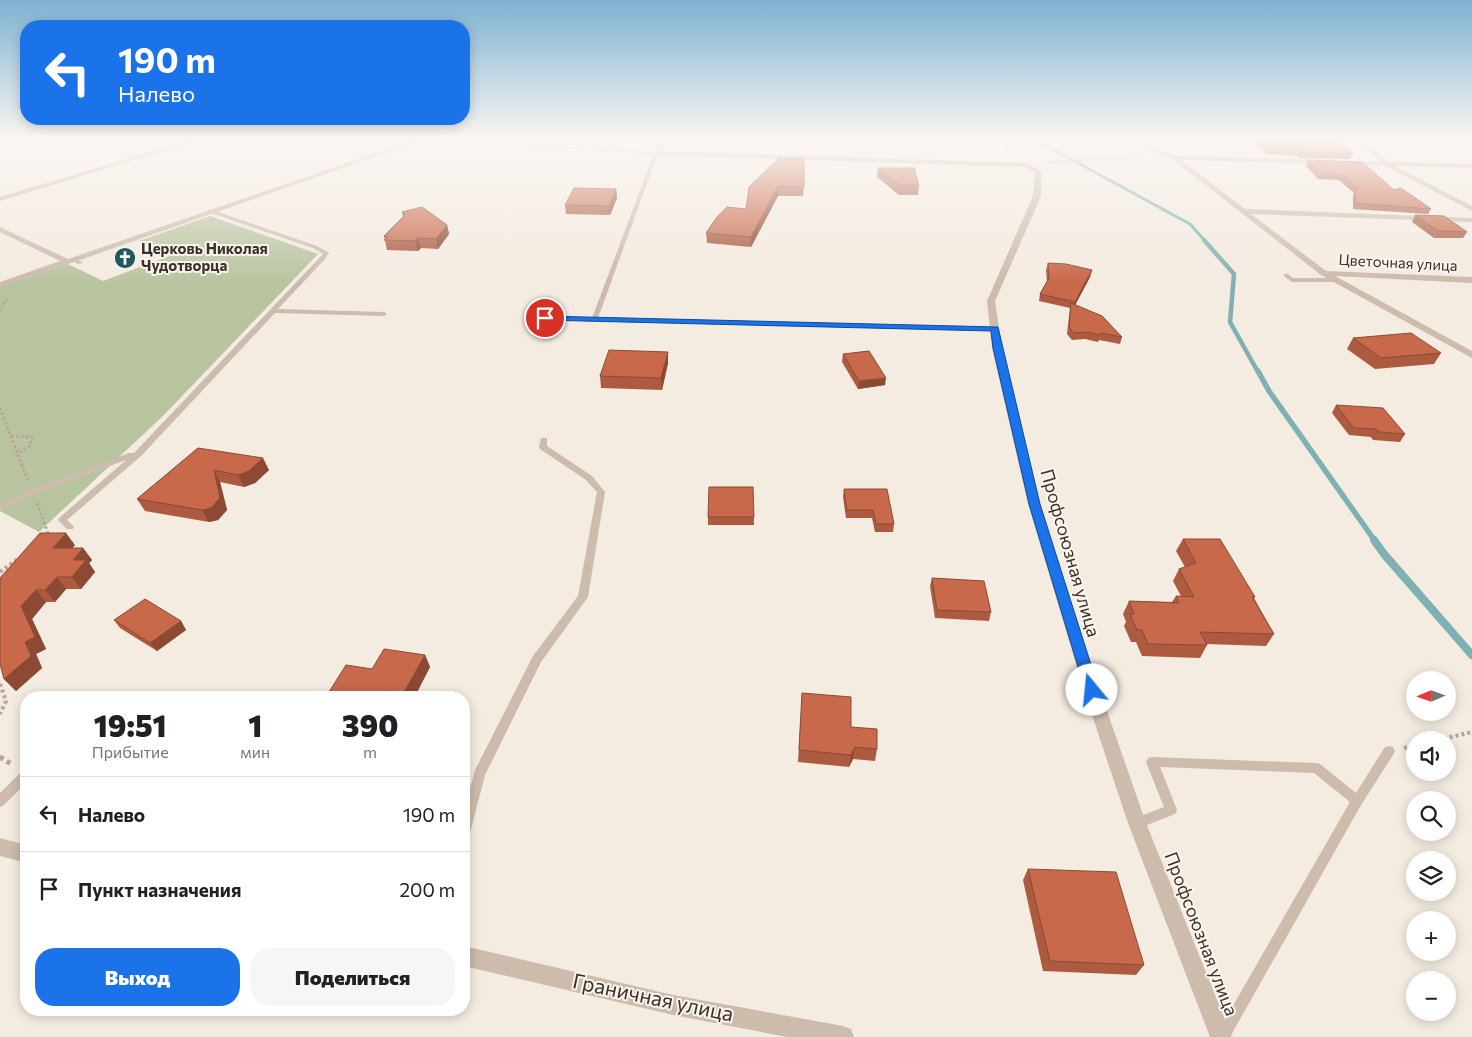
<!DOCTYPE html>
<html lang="ru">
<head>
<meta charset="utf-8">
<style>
  body { margin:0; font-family:Commissioner,sans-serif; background:#f6f6f6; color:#202124; height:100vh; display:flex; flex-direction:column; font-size:19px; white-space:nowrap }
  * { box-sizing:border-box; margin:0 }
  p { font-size:16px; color:#757577 }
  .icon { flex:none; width:28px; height:28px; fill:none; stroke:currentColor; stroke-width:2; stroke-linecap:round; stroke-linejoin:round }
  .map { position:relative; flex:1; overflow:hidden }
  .panel { position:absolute; left:20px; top:691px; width:450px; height:325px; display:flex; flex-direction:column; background:#fff; border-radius:20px; box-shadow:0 2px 12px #0003 }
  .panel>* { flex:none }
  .banner { position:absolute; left:20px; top:20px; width:450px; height:105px; border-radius:20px; box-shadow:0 2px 12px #0003; background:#1a73e8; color:#fff; overflow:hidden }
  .needle { width:32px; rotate:268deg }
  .fabs { position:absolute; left:1406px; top:671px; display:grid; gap:10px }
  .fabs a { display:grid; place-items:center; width:50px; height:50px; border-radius:50%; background:#fff; box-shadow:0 2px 12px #0003; font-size:25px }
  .pin { position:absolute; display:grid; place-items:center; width:42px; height:42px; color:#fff; margin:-21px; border:2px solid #fff; border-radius:50%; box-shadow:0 1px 5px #0007 }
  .me { position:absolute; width:55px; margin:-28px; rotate:343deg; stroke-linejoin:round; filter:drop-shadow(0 0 4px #0008) }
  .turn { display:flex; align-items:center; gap:18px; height:105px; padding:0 15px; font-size:22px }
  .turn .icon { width:65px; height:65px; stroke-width:2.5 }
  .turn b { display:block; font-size:35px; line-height:42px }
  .eta { display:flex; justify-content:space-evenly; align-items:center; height:85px; text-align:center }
  .eta b { font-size:30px; font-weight:800; line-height:35px }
  .cta { display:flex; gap:10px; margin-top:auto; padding:10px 15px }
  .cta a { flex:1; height:58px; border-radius:20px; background:#1a73e8; color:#fff; font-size:20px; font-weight:800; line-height:58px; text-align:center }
  .cta a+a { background:#f6f6f6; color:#202124 }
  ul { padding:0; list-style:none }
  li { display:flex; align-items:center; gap:15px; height:75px; padding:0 15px; border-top:1px solid #e0e0e0 }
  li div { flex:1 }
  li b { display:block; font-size:19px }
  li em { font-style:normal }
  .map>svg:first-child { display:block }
  .green { fill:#b8c4a0 }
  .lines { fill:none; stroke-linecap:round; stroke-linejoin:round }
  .stream-far3 { stroke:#7fb0b2; stroke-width:3 }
  .stream-far2 { stroke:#7fb0b2; stroke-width:4.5 }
  .stream-far1 { stroke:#7fb0b2; stroke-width:5.5 }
  .stream { stroke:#7fb0b2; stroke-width:8 }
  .path-far4 { stroke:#b9a596; stroke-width:2; stroke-dasharray:1 1; stroke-linecap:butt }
  .path-far3 { stroke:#b9a596; stroke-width:2.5; stroke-dasharray:2 2; stroke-linecap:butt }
  .path-far2 { stroke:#b9a596; stroke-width:3; stroke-dasharray:2.5 2.5; stroke-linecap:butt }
  .path-far1 { stroke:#b9a596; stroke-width:4; stroke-dasharray:3 3; stroke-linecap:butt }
  .path { stroke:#b9a596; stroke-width:5; stroke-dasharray:4 4; stroke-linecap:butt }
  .service { fill:#cdbbac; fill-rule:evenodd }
  .minor { fill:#cdbbac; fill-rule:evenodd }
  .wall { fill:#ac5a40 }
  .shaded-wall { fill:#8c4a34 }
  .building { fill:#c8694b; stroke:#8c4a34 }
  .route { fill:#1a73e8; stroke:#114b97 }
  .labels { text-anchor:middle; stroke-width:4; stroke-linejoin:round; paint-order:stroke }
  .far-poi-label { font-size:15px; font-weight:bold; fill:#3b302b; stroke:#fbf5ee; text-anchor:start }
  .far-street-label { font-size:15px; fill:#3b302b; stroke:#fbf5ee }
  .street-label { font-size:18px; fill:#3b302b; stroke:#fbf5ee }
  .near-street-label { font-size:21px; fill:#3b302b; stroke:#fbf5ee }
</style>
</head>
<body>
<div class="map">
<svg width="1472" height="1037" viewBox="0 0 1472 1037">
  <rect width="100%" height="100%" fill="#f4ebe1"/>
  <path class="green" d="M 210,216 L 318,254 L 164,415 L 39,532 L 0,511 L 0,287 L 68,264 L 103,281 L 172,255 L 139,241 Z"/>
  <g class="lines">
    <path class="stream-far3" d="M 1032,138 L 1190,224 L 1205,241"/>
    <path class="stream-far2" d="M 1204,240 L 1234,274 L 1230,322 L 1258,372"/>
    <path class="stream-far1" d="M 1258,371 L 1269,391 L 1375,541"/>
    <path class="stream" d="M 1374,540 L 1384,554 L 1472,655"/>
    <path class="path-far4" d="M 995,138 L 1012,151
      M 1046,163 L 1137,156"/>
    <path class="path-far3" d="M 0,311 L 8,297"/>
    <path class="path-far2" d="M 0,408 L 28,481
      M 11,436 L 32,437 L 30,446 L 17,454
      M 37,503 L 49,536"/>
    <path class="path-far1" d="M 0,572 L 18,559
      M 0,684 L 6,701 L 0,714
      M 1438,740 L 1472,732
      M 1404,748 L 1415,745
      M 0,757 L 2,758"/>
    <path class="path" d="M 0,757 L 13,765"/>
    <path class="service" d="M 449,139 L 656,152 L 658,153 L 656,154 L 451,141 Z
      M 655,155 L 657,156 L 598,318 L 995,327 L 998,329 L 995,331 L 543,320 L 542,319 L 545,317 L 592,318 L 653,156 Z
      M 208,210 L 212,210 L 317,246 L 328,252 L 329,253 L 325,259 L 278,309 L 384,312 L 387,314 L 384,316 L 275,313 L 142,455 L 67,520 L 74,527 L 73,529 L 67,529 L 58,520 L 59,518 L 126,460 L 35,494 L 0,510 L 0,504 L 29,490 L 129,453 L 134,453 L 323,254 L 313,248 L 208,212 Z
      M 71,258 L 75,258 L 83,263 L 78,264 L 71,260 Z
      M 1284,274 L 1288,274 L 1293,278 L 1336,278 L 1339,280 L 1336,282 L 1292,282 L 1284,276 Z
      M 541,438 L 547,438 L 547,446 L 592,476 L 605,492 L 588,597 L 541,662 L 485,775 L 470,833 L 468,837 L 464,839 L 464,810 L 475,770 L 533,656 L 578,596 L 597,492 L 586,480 L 540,449 L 539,447 Z
      M 1389,746 L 1393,747 L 1395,751 L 1393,755 L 1361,805 L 1230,1037 L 1215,1037 L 1350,802 L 1314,773 L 1160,767 L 1177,810 L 1175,814 L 1137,829 L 1133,827 L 1131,823 L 1133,819 L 1164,807 L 1146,762 L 1148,758 L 1152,757 L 1316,763 L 1320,764 L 1356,793 L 1385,747 Z
      M 26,770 L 26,783 L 4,805 L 0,807 L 0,793 L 22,771 Z"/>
    <path class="minor" d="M 197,138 L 206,138 L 0,201 L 0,197 Z
      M 419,138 L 428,138 L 0,288 L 0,282 L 60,261 L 0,232 L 0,227 L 68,259 Z
      M 661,138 L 667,138 L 661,151 L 1026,163 L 1041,171 L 1041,196 L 995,301 L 1002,348 L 1040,504 L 1100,691 L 1146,823 L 1232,1037 L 1210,1037 L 1128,823 L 1084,691 L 1028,504 L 992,348 L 987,301 L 1033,196 L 1035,172 L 1025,167 L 659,155 L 657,157 L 653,157 L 653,153 Z
      M 1122,138 L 1130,138 L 1175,156 L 1324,160 L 1327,162 L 1324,164 L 1181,160 L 1245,209 L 1472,218 L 1472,222 L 1251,214 L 1326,271 L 1472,277 L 1472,283 L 1335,276 L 1472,351 L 1472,358 L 1321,275 L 1172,159 Z
      M 1357,138 L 1363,138 L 1388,162 L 1472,164 L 1472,168 L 1395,166 L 1472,206 L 1472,211 L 1385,166 L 1347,164 L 1347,162 L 1349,161 L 1380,162 Z
      M 0,838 L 26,845 L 26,863 L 0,856 Z
      M 464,946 L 673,995 L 843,1026 L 851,1029 L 854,1037 L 787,1037 L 673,1015 L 464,966 Z"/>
  </g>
  <path class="wall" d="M 1253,138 L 1339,138 L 1340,144 L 1353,153 L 1350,159 L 1299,158 L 1297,156 L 1266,154 L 1261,148 L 1259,148 Z
    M 779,158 L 804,187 L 803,196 L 778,196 L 751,247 L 707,243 L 706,233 L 746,209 Z
    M 1308,160 L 1394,190 L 1431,209 L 1428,214 L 1353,209 L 1353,195 L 1354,193 L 1339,180 L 1318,179 L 1306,166 Z
    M 878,168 L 919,186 L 918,195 L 899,195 L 877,177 Z
    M 616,189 L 617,198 L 610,215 L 566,214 L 565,205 Z
    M 402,212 L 447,225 L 449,234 L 438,249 L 421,248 L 418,251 L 387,250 L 384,236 L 403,217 Z
    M 1415,215 L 1467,232 L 1463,238 L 1434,238 L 1412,222 Z
    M 1048,263 L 1092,270 L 1090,277 L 1075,305 L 1122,337 L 1120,344 L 1099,340 L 1098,342 L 1085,339 L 1072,340 L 1067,334 L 1070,308 L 1039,301 L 1040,294 L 1047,282 L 1046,270 Z
    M 1353,338 L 1441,353 L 1434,364 L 1375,369 L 1347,349 Z
    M 668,352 L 668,363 L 662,390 L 601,388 L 600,376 Z
    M 843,354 L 885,385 L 858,389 L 842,362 Z
    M 1336,405 L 1405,434 L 1400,442 L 1373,440 L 1371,437 L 1349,435 L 1332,413 Z
    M 198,448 L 269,470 L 255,483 L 244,487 L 220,482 L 227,510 L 218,520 L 209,522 L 145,511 L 137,499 Z
    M 844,489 L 894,524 L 893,532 L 875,532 L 872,518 L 846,518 L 843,497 Z
    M 708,517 L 754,517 L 754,525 L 708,525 Z
    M 1183,539 L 1255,597 L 1254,598 L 1274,634 L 1266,646 L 1206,644 L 1207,645 L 1200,658 L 1142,656 L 1136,642 L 1131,642 L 1124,626 L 1126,622 L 1123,614 L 1129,601 L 1172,602 L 1176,596 L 1181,596 L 1173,581 L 1179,569 L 1185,567 L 1176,551 Z
    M 75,545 L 72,548 L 83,548 L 92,560 L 89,563 L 95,572 L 81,589 L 66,589 L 55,602 L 46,602 L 32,619 L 46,649 L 36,654 L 42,668 L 16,691 L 4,679 L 0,578 Z
    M 932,578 L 991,612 L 989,621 L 935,618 L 930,586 Z
    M 114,620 L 181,621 L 186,630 L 157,651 L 120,628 Z
    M 425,655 L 430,667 L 414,698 L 331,698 L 329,692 L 372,669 Z
    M 802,693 L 851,727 L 877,749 L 875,761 L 853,759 L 849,767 L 798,762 Z
    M 1028,869 L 1144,965 L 1136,975 L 1043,971 L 1023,880 Z"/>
  <path class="shaded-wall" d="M 778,186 L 778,196 L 751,247 L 751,237 Z
    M 616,189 L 617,198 L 610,215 L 609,206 Z
    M 447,225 L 449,234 L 438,249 L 436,239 Z
    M 418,238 L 421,248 L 418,251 L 415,241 Z
    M 1092,270 L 1090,277 L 1073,309 L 1075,302 Z
    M 668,352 L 668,363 L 662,390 L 661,378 Z
    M 886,378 L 885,385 L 858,389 L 859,381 Z
    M 263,458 L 269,470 L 255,483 L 244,487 L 238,475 Z
    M 214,470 L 220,482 L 227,510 L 218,520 L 209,522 L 202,510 Z
    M 66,533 L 75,545 L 62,560 L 53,548 Z
    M 83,548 L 92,560 L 89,563 L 95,572 L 81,589 L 72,577 L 73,560 Z
    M 57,577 L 66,589 L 55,602 L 45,590 Z
    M 36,590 L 46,602 L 32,619 L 46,649 L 36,654 L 42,668 L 16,691 L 4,679 L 25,642 L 21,606 Z
    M 181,621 L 186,630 L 157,651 L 150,643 Z
    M 425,655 L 430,667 L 414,698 L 403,698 L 402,696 Z
    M 378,692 L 380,698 L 375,698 Z
    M 855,747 L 853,759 L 849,767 L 851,755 Z"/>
  <path class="building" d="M 1259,138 L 1339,138 L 1340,144 L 1353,153 L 1301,152 L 1299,150 L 1269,148 L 1264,142 L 1261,142 Z
    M 779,158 L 804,159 L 804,187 L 778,186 L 751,237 L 706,233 L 717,217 L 727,207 L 746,209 L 749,187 Z
    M 1308,160 L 1362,162 L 1394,190 L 1401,188 L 1431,209 L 1355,203 L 1356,189 L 1359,189 L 1342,175 L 1320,173 Z
    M 878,168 L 914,168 L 919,186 L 900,185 Z
    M 574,188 L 616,189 L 609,206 L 565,205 Z
    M 422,207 L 447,225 L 436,239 L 418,238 L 415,241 L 384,240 L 388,237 L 384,236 L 405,215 L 402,212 Z
    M 1415,215 L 1444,216 L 1467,232 L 1438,231 Z
    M 1048,263 L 1066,264 L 1092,270 L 1075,302 L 1040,294 L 1049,278 Z
    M 1071,303 L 1102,316 L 1122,337 L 1101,333 L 1100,335 L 1088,332 L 1074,333 L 1069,327 Z
    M 1411,333 L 1441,353 L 1381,358 L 1353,338 Z
    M 609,350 L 668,352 L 661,378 L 600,376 Z
    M 869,351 L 886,378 L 859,381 L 843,354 Z
    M 1336,405 L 1383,408 L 1405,434 L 1379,432 L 1376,429 L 1354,428 Z
    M 198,448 L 263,458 L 249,471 L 238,475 L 214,470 L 220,498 L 211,508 L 202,510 L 137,499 Z
    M 709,487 L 753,487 L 754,517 L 708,517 Z
    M 844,489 L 887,489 L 894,524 L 876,524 L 873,510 L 847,510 Z
    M 40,533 L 66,533 L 53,548 L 83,548 L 73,560 L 86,560 L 72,577 L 57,577 L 45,590 L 36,590 L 21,606 L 35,637 L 25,642 L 31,656 L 4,679 L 0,664 L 0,578 Z
    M 1183,539 L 1220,539 L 1255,597 L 1252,597 L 1274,634 L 1200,632 L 1207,645 L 1148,644 L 1142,630 L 1137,630 L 1130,614 L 1134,614 L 1129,601 L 1179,603 L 1176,596 L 1194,597 L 1179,569 L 1196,563 Z
    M 932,578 L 984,581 L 991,612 L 937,610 Z
    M 145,599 L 181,621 L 150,643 L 114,620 Z
    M 384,649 L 425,655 L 402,696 L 378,692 L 375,698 L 334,698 L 336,694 L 329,692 L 346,665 L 372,669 Z
    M 802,693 L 851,697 L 851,727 L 877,729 L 877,749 L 855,747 L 851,755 L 799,750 Z
    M 1028,869 L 1116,872 L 1144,965 L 1050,961 Z"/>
  <linearGradient id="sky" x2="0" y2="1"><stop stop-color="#7eb2d2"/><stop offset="0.49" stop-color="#faf6f2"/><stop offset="1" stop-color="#faf6f2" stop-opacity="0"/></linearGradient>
  <rect width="1472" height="283" fill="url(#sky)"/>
  <path class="route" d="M 545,316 L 998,327 L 1040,504 L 1099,690 L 1097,695 L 1092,696 L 1087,695 L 1085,690 L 1029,504 L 993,348 L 991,331 L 542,320 L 542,317 Z"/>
  <defs>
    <g id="church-disc" transform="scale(1.125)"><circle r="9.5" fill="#1f5a5e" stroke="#fbf5ee"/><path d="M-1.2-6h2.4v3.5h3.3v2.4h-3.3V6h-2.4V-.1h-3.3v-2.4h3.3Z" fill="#fff"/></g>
  </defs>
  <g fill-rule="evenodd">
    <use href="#church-disc" x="125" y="258"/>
  </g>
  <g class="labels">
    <g class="far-poi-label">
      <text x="141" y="254">Церковь Николая<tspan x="141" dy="17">Чудотворца</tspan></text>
    </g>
    <g class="far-street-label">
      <text transform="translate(1398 263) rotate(3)" y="5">Цветочная улица</text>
    </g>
    <g class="street-label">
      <text transform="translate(1070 553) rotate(74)" y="6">Профсоюзная улица</text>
      <text transform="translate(1201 934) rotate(69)" y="6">Профсоюзная улица</text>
    </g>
    <g class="near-street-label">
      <text transform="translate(653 998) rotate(12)" y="7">Граничная улица</text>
    </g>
  </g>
</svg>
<div class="fabs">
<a><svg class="needle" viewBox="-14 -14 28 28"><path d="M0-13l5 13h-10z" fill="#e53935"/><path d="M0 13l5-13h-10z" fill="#757577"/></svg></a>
<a><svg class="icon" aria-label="sound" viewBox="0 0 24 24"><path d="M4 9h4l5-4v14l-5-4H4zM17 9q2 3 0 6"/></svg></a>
<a><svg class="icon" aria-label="search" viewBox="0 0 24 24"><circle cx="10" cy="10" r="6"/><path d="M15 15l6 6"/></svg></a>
<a><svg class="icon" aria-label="layers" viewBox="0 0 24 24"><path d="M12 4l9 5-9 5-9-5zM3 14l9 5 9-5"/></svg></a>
<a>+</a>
<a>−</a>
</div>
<div class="pin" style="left:545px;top:318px;background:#d93025"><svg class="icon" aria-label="arrive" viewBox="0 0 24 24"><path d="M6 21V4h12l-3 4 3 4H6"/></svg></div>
<svg class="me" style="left:1092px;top:690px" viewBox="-20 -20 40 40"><circle r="19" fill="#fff"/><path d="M0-13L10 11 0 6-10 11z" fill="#1a73e8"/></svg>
<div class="banner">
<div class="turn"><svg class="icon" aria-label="left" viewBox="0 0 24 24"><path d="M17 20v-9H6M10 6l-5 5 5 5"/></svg><div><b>190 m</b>Налево</div></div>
</div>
<section class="panel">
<div class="eta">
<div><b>19:51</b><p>Прибытие</p></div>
<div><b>1</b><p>мин</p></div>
<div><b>390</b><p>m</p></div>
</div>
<ul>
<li><svg class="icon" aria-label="left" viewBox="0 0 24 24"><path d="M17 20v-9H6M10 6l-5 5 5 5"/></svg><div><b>Налево</b></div><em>190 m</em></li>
<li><svg class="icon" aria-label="arrive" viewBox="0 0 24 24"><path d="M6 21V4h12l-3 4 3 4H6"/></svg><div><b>Пункт назначения</b></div><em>200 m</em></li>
</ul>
<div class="cta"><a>Выход</a><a>Поделиться</a></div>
</section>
</div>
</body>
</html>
